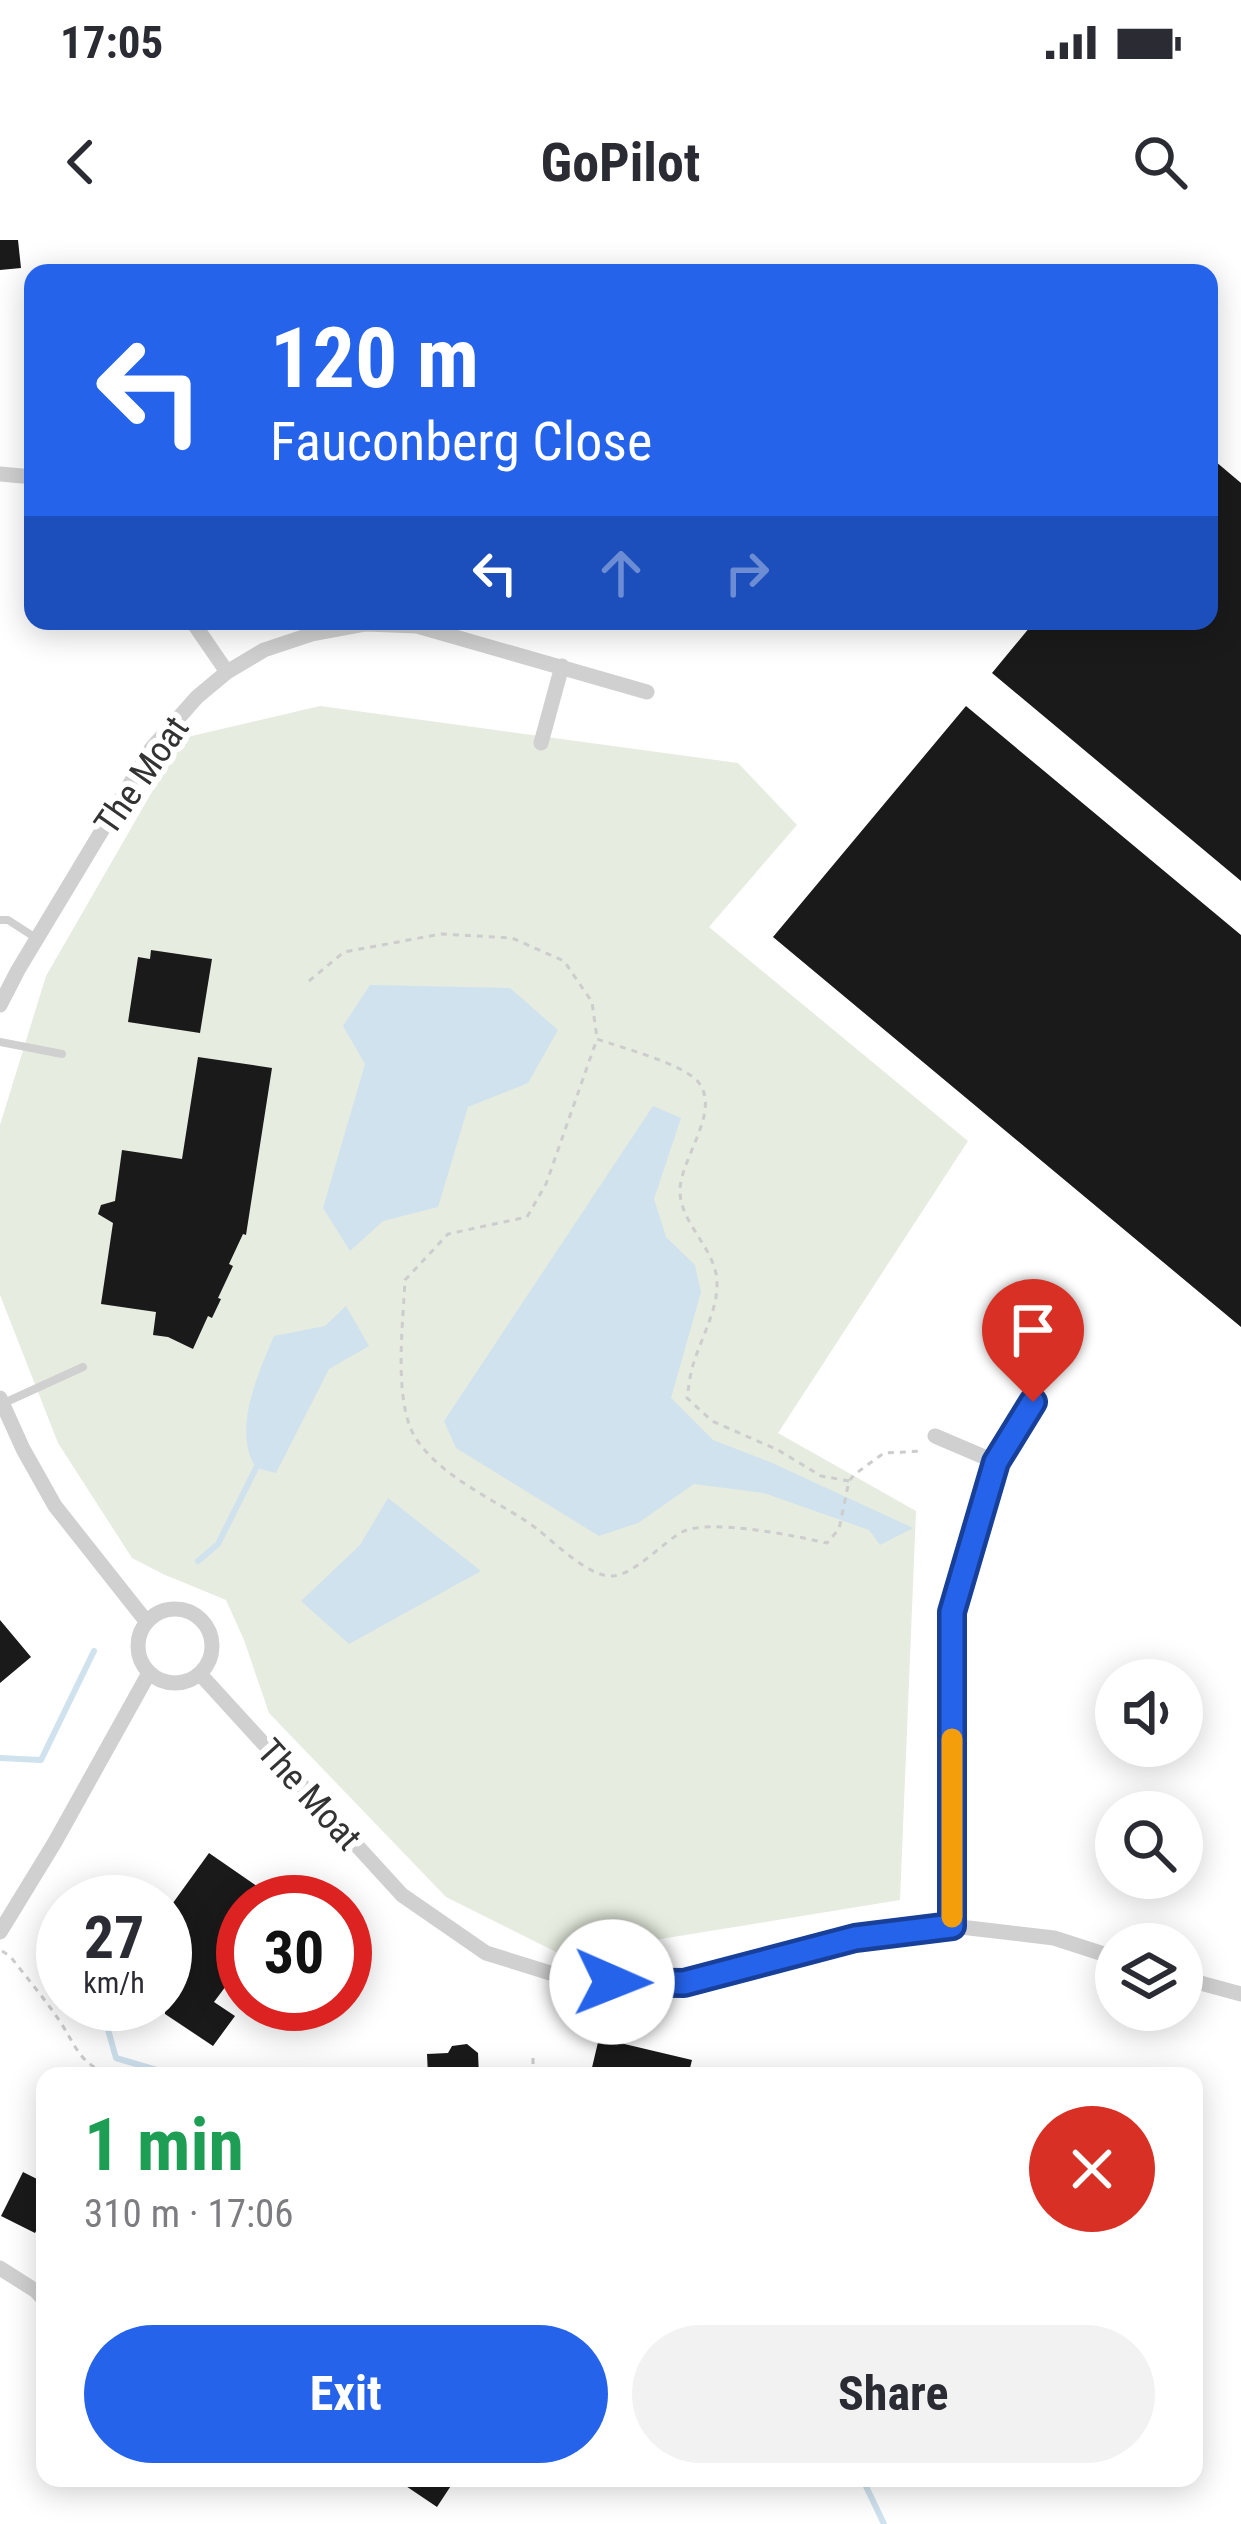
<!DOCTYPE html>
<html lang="en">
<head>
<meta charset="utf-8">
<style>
  body { margin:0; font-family:"Roboto Condensed",sans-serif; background:#f2f2f3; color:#2b2b33; height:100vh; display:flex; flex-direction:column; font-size:45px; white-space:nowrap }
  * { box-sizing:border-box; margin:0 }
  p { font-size:39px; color:#7c7c81 }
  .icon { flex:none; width:66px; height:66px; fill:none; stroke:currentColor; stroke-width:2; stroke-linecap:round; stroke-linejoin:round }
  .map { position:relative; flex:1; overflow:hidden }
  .details { position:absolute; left:36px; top:1827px; width:1167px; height:420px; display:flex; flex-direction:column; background:#fff; border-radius:24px; box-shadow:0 6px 30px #0003 }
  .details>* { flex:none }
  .banner { position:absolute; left:24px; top:24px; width:1194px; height:366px; border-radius:24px; box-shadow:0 6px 30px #0003; background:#2563eb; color:#fff; overflow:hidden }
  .controls { position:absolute; left:1095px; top:1419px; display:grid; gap:24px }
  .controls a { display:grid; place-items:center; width:108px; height:108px; border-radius:50%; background:#fff; box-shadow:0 6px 30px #0003; font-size:60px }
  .speed { position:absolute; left:36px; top:1635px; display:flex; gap:24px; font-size:60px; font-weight:700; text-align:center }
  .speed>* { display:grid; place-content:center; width:156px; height:156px; border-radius:50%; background:#fff; box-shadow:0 6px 30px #0003; line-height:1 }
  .speed small { font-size:30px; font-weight:400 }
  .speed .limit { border:18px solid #d22; background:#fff; color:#111 }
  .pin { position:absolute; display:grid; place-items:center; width:102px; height:102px; color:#fff; margin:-123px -51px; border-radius:50% 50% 50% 0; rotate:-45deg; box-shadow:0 0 12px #0007 }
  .pin .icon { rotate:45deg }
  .me { position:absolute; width:132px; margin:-66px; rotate:91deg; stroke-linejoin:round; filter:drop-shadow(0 0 9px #0008) }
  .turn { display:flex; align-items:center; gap:42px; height:252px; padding:0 48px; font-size:54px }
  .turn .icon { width:156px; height:156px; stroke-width:2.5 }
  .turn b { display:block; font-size:84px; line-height:102px }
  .lanes { display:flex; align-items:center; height:114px; padding:0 48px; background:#0003; justify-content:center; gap:60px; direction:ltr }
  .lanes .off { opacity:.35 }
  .round { display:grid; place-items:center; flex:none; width:126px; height:126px; border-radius:63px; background:#f2f2f3 }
  .summary { display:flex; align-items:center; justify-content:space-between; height:204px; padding:0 48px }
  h1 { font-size:72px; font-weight:700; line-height:90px; color:#1e9e55 }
  .button { display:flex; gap:24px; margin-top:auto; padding:24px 48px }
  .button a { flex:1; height:138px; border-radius:72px; background:#2563eb; color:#fff; font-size:48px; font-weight:700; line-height:138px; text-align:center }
  .button a+a { background:#f2f2f3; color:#2b2b33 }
  .status { display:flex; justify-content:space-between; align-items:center; height:84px; padding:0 60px; background:#fff; direction:ltr }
  .status svg { height:33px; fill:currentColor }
  header { display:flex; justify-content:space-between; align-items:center; height:156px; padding:0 48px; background:#fff; font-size:54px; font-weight:700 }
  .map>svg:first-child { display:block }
  .green { fill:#e6ecdf }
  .water { fill:#cfe2ee }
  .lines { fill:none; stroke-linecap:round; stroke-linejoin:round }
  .stream { stroke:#cfe2ee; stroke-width:6 }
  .building { fill:#1a1a1a }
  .path { stroke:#cdcdcd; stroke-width:3; stroke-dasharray:6 6; stroke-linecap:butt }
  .service { stroke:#d0d0d0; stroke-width:8 }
  .minor { stroke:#d0d0d0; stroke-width:15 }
  .route-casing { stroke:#184099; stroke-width:30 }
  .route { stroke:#2563eb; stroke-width:21 }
  .slow { stroke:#f59e0b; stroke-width:21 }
  .labels { text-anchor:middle; stroke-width:12; stroke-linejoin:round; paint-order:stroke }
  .street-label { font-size:36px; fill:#333; stroke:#fff }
</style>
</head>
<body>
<div class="status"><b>17:05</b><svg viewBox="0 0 49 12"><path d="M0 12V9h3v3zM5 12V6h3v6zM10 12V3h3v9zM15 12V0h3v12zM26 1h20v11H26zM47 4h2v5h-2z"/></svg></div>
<header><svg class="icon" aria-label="back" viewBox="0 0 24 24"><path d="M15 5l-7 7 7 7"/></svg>GoPilot<svg class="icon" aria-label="search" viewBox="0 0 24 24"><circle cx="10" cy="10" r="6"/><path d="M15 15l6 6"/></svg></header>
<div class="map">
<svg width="1241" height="2284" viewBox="0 0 1241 2284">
  <rect width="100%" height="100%" fill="#fff"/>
  <path class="green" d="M 320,466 L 738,523 L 797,585 L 709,687 L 968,901 L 778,1193 L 916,1271 L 900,1660 L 562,1715 L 446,1657 L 269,1473 L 244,1400 L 226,1360 L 163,1334 L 132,1318 L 58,1203 L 0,1055 L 0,885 L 46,736 L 183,498 Z"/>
  <path class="water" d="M 370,745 L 510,748 L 558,790 L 528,843 L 468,867 L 438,967 L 383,981 L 350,1011 L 323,968 L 365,824 L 343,786 Z
    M 653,866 L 681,878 L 654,959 L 666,997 L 695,1025 L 701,1052 L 671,1158 L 713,1200 L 770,1222 L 913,1288 L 880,1305 L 869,1290 L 764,1253 L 694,1244 L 638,1283 L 599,1296 L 456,1208 L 444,1181 Z
    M 346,1066 L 369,1106 L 329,1129 L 276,1233 L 256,1228 C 232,1190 258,1134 274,1096 L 325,1086 Z
    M 388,1258 L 481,1331 L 349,1404 L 301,1361 L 360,1305 Z"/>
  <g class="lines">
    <path class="stream" d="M 198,1321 L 218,1304 L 256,1228
      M 0,1518 L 41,1520 L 94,1411
      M 43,1735 L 63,1747
      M 91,1764 L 103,1772 L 116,1818 L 177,1836
      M 862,2238 L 884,2284"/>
  </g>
  <path class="building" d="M 0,0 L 18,0 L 21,28 L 0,30 Z
    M 1209,216 L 1241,243 L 1241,641 L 992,433 L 1035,381 L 1209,381 Z
    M 966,466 L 1241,695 L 1241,1087 L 773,697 Z
    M 151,710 L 212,719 L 200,793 L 128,782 L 138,717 L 150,719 Z
    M 198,817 L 272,828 L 246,995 L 243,994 L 229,1024 L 233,1026 L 218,1058 L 221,1059 L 212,1078 L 208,1076 L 193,1109 L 168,1097 L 153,1095 L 156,1072 L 101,1064 L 113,983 L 98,974 L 101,965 L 115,961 L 122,910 L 182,919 Z
    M 0,1380 L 31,1417 L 0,1443 Z
    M 209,1613 L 258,1647 L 247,1662 L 243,1662 L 243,1668 L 226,1691 L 243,1705 L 243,1723 L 214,1762 L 235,1776 L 213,1806 L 165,1774 L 165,1674 Z
    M 599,1798 L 692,1820 L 688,1836 L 590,1836 Z
    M 467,1804 L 478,1813 L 479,1836 L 428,1836 L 427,1814 L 448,1813 L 452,1806 Z
    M 23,1932 L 45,1943 L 45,1974 L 35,1993 L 1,1976 Z
    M 394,2238 L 456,2238 L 437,2267 Z"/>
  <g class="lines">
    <path class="path" d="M 309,741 L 344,712 L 441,694 L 512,698 L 564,721 L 592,762 L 597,798
      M 849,1241 L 821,1236 L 778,1210 L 712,1181 L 687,1158 C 689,1146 690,1133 694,1122 C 702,1096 718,1069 717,1042 C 716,1008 678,982 680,948 C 683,915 720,871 699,843 C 685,824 622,808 597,799 L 546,944 L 527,977 L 448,994 L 405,1040 C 403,1084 395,1146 410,1187 C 419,1210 446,1232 467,1245 C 490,1261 515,1272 537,1289 C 555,1303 590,1338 613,1336 C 635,1334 662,1303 682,1292 C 709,1278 796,1296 827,1303 L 839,1289 L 849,1241 L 855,1234 L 884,1213 L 923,1211
      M 2,1711 L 10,1716 C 27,1738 44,1758 59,1780 C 77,1807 78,1823 112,1836
      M 533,1836 L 533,1816"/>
    <path class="service" d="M 0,680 L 8,680 L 36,698
      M 0,802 L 62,814
      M 4,1163 L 83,1127"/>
    <path class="minor" d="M 0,234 L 33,237
      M 192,381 L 227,432
      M 541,503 L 562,426
      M 0,765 L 18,730 L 151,509 L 197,457 L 227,432 L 264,410 L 312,394 L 366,384 L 417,386 L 647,452
      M 0,1158 L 23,1209 L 55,1266 L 146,1381
      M 935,1196 L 996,1222
      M138 1406a37 37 0 1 1 74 0a37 37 0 1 1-74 0Z
      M 200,1434 L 402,1655 L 486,1713 L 576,1741 L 684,1743 L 855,1698 L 952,1686 L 1054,1698 L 1116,1718
      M 952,1686 L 952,1372 L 996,1222 L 1033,1162
      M 0,1692 L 55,1602 L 149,1433
      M 1182,1738 L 1241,1754
      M 1142,1778 L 1145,1770
      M 0,2028 L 36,2051 L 45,2061"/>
  </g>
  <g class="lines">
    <g class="route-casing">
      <path id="route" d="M 612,1742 L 684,1743 L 855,1698 L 952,1686 L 952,1372 L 996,1222 L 1033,1162"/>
    </g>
    <use href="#route" class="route"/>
    <path class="slow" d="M 952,1677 L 952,1499"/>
  </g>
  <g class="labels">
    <g class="street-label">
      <text transform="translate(141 535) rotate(-55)" y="13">The Moat</text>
      <text transform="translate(310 1554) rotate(48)" y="13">The Moat</text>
    </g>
  </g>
</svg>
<div class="controls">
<a><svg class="icon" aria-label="sound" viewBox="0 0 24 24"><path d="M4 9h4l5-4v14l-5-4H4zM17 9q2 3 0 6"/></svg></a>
<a><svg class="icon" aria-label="search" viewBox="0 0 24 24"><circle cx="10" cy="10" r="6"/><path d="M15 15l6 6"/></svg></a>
<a><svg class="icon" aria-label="layers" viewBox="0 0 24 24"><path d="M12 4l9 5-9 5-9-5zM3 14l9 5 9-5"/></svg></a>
</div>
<div class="speed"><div>27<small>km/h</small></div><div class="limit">30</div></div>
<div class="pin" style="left:1033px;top:1162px;background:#d93025"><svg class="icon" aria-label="arrive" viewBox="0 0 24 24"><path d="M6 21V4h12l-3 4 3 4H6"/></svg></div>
<svg class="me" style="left:612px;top:1742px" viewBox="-20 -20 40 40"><circle r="19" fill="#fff"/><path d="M0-13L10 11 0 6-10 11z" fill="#2563eb"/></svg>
<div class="banner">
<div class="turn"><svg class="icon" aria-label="left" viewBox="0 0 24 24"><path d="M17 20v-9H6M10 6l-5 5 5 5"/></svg><div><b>120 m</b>Fauconberg Close</div></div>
<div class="lanes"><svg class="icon" aria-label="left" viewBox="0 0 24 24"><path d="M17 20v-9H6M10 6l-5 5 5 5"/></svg><svg class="icon off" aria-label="ahead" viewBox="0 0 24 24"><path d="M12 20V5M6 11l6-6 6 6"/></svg><svg class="icon off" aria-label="right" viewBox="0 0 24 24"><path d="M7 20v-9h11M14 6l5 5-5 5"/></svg></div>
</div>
<section class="details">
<div class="summary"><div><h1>1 min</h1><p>310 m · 17:06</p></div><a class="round" style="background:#d93025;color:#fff"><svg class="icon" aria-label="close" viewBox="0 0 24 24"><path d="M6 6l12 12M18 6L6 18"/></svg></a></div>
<div class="button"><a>Exit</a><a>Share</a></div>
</section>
</div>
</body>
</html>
